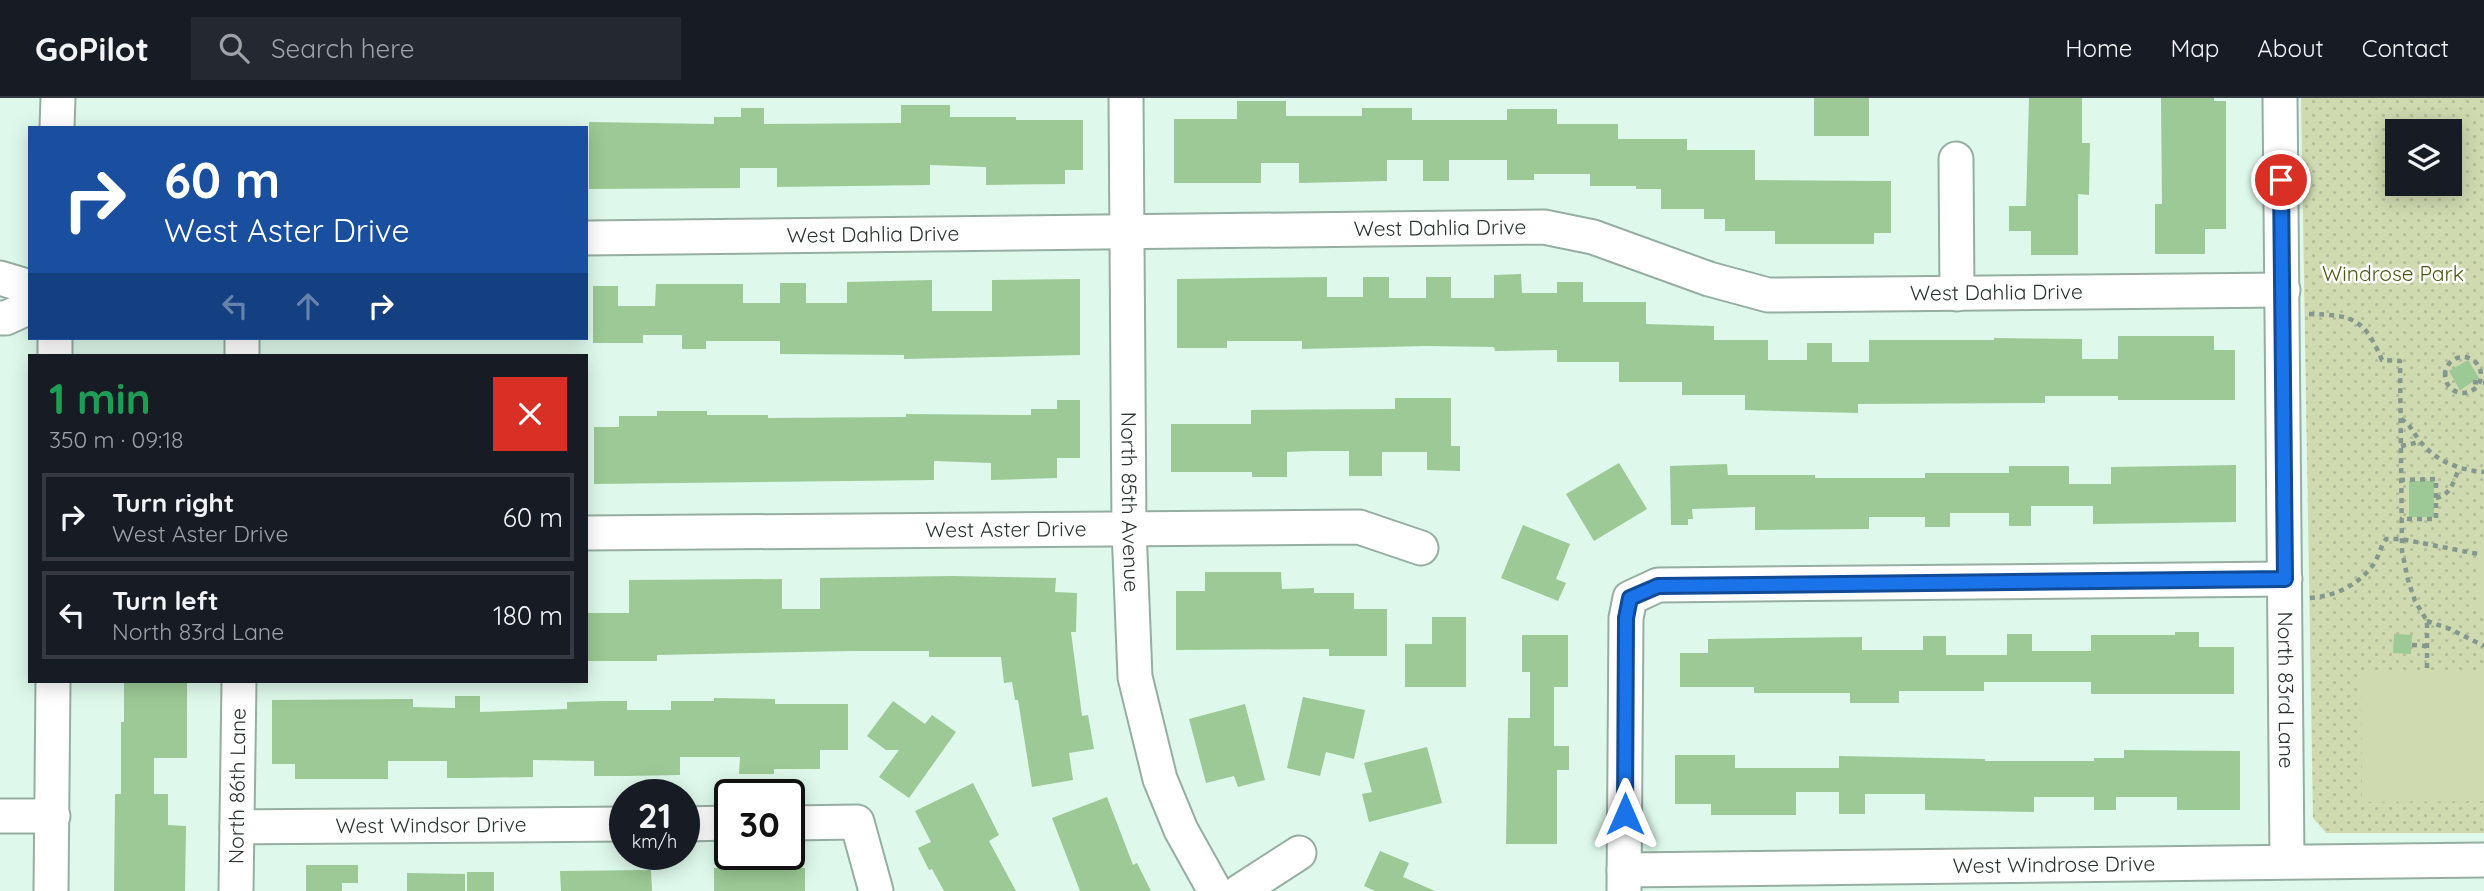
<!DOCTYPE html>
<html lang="en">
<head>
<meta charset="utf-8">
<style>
  body { margin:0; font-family:Quicksand,sans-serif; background:#242831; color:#f1f3f6; height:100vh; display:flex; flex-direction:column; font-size:26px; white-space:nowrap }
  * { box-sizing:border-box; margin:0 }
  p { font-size:23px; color:#9ea1a6 }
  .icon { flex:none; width:38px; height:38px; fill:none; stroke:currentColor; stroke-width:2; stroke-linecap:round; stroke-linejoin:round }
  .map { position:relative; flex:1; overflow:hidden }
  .details { position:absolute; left:28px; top:256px; width:560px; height:329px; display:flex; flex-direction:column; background:#171b24; border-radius:0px; box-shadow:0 4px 18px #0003 }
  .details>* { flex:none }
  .top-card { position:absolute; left:28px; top:28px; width:560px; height:214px; border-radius:0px; box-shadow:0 4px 18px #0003; background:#1a4fa0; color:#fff; overflow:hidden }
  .fabs { position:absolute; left:2385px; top:21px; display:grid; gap:14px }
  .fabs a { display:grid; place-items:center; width:77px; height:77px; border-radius:0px; background:#171b24; box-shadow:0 4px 18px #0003; font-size:35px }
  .speed { position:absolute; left:609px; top:681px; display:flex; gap:14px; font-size:35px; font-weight:700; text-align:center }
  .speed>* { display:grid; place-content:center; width:91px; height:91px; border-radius:50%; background:#171b24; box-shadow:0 4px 18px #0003; line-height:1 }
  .speed small { font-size:18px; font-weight:400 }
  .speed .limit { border:4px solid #111; border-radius:10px; background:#fff; color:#111 }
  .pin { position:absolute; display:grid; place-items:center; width:60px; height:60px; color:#fff; margin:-30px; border:4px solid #fff; border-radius:50%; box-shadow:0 2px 7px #0007 }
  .me { position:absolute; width:77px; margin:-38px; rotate:0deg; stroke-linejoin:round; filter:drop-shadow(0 0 5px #0008) }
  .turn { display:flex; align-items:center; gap:24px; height:147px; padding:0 21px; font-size:32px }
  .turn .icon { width:91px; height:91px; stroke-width:2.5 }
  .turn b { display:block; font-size:49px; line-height:60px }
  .lanes { display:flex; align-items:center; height:66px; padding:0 21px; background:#0003; justify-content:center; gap:35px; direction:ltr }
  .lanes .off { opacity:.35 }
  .round { display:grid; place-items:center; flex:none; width:74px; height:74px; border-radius:0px; background:#242831 }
  .summary { display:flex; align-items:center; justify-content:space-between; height:119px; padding:0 21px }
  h1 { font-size:42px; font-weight:700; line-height:52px; color:#1e9e55 }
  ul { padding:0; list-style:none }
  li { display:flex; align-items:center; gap:21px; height:88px; margin:0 14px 10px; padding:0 7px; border:4px solid #363941; border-radius:0px }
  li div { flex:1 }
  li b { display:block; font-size:26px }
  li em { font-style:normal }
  header { display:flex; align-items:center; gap:42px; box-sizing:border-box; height:98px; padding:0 35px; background:#171b24; border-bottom:2px solid #363941 }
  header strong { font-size:33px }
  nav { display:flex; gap:38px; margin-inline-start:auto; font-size:24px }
  .search { width:490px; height:63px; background:#242831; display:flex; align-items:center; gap:18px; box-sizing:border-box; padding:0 24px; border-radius:0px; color:#9ea1a6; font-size:26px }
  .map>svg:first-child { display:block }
  .park { fill:url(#park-dots); fill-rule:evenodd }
  .garden { fill:#cfdab0 }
  .building { fill:#9cc995 }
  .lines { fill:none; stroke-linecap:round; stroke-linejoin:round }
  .minor-casing { stroke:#95aea1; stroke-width:37 }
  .path { stroke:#85988e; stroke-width:4.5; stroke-dasharray:5 5; stroke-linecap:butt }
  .minor { stroke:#fff; stroke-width:33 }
  .route-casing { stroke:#114b97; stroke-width:18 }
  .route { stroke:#1a73e8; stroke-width:12 }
  .labels { text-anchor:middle; stroke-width:5; stroke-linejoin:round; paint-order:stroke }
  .street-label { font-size:21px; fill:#2a352f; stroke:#fefefe }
  .park-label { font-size:21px; fill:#4c5914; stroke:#fefefe }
</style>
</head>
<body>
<header>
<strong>GoPilot</strong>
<div class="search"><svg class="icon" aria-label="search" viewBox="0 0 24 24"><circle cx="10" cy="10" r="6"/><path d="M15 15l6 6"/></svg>Search here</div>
<nav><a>Home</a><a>Map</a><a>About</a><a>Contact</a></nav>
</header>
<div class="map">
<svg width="2484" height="793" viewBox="0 0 2484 793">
  <defs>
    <pattern id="park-dots" width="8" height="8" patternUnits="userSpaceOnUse" patternTransform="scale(1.75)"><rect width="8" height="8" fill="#cfdab0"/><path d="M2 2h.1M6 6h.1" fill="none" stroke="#b2bc98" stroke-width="1.8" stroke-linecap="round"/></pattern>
  </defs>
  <rect width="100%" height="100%" fill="#def9eb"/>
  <path class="park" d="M 2301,0 L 2484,0 L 2484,735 L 2326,735 L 2313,720 ZM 2398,33 L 2450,33 L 2450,86 L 2398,86 Z"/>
  <path class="garden" d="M 2478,450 L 2484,450 L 2484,513 L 2477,513 Z
    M 2484,572 L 2484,703 L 2362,704 L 2361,573 Z"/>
  <path class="building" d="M 1814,0 L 1869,0 L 1869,38 L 1814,38 Z
    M 2029,0 L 2082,0 L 2082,45 L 2090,45 L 2089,97 L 2078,96 L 2078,157 L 2031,157 L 2031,133 L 2009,133 L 2009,108 L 2026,108 Z
    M 2161,0 L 2214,0 L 2214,3 L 2226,3 L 2226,131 L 2205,131 L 2205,156 L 2155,156 L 2155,106 L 2162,106 Z
    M 1237,3 L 1286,3 L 1286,18 L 1362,18 L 1362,10 L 1412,10 L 1412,22 L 1507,22 L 1507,11 L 1557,11 L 1557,26 L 1618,26 L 1618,41 L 1687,41 L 1687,52 L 1755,52 L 1755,82 L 1891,83 L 1891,135 L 1874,135 L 1874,146 L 1775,146 L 1775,133 L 1725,133 L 1725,121 L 1704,121 L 1704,111 L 1661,111 L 1661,91 L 1636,91 L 1636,88 L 1590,88 L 1590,76 L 1534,76 L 1534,82 L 1507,82 L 1507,62 L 1449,62 L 1449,83 L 1423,83 L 1423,62 L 1387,62 L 1387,83 L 1299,85 L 1299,65 L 1261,65 L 1261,85 L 1174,85 L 1174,21 L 1237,21 Z
    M 901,7 L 950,7 L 950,19 L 1016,19 L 1016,22 L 1083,22 L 1083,72 L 1065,72 L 1065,86 L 986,87 L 986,69 L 930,67 L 930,87 L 777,89 L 777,70 L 740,70 L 740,90 L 589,91 L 589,24 L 714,26 L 714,19 L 741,19 L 741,10 L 764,10 L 764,26 L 901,25 Z
    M 1521,176 L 1522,195 L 1557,195 L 1557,184 L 1583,184 L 1583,204 L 1646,204 L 1646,226 L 1714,228 L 1714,242 L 1768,242 L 1768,262 L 1807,262 L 1807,245 L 1832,245 L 1832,264 L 1869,264 L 1869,242 L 1994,242 L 1994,240 L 2082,241 L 2082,261 L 2118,261 L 2118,238 L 2214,238 L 2214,252 L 2235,252 L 2235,302 L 2118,302 L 2118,298 L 2045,298 L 2045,305 L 1858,306 L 1858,315 L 1745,312 L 1745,297 L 1682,297 L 1682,284 L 1619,284 L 1619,264 L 1557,264 L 1557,252 L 1495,253 L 1494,249 L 1426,248 L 1302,251 L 1302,243 L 1227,243 L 1227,250 L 1177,250 L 1177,181 L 1327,179 L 1327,199 L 1363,199 L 1363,179 L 1389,179 L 1389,200 L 1426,200 L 1426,179 L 1451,179 L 1451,200 L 1494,200 L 1494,177 Z
    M 1080,181 L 1080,257 L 904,261 L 904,257 L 780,256 L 780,243 L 706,243 L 706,251 L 682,251 L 682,237 L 643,237 L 643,245 L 593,245 L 593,188 L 618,188 L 618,208 L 655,208 L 656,186 L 743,186 L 743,205 L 780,205 L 780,185 L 806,185 L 806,205 L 847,205 L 847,184 L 932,182 L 932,213 L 992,213 L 992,182 Z
    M 2468,262 L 2479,280 L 2460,292 L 2449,273 Z
    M 1395,300 L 1451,300 L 1451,348 L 1460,348 L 1460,373 L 1427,372 L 1427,354 L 1382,354 L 1382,378 L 1349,378 L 1349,353 L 1313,353 L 1287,354 L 1287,379 L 1252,379 L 1252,374 L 1171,374 L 1171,326 L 1251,326 L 1251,312 L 1395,311 Z
    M 1057,302 L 1080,302 L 1080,360 L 1057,360 L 1057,380 L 991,382 L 991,365 L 934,363 L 934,382 L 594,386 L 594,329 L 619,329 L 619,318 L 657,318 L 657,313 L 707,313 L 707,317 L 768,317 L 768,320 L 906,319 L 906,316 L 1031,317 L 1031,311 L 1057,311 Z
    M 1619,365 L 1647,411 L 1594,443 L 1566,396 Z
    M 1727,366 L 1728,377 L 1815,377 L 1815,380 L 1925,380 L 1925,375 L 2009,375 L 2009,368 L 2069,368 L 2069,386 L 2111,386 L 2111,369 L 2236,367 L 2236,424 L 2093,426 L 2093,408 L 2031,408 L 2031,428 L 2009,428 L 2009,415 L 1950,415 L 1950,429 L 1925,429 L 1925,419 L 1869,419 L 1869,431 L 1755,432 L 1755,409 L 1692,411 L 1693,421 L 1688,421 L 1688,427 L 1671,427 L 1670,368 Z
    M 2409,383 L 2434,383 L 2434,419 L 2409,419 Z
    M 1523,427 L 1570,446 L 1556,481 L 1566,485 L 1558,503 L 1501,480 Z
    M 1205,474 L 1281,474 L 1282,491 L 1314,490 L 1314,495 L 1354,495 L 1354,511 L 1387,511 L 1387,558 L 1329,558 L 1329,551 L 1176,552 L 1176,493 L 1205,493 Z
    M 951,478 L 1056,480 L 1055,494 L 1077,495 L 1076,534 L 1071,534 L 1082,618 L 1088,617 L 1094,651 L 1069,655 L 1073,682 L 1032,689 L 1018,602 L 1015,602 L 1012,584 L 1004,585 L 1001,559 L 929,559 L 929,553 L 851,553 L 657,557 L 657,563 L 586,563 L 586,515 L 629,515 L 629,482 L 782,481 L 782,511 L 820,511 L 820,480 Z
    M 1432,519 L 1466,519 L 1466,589 L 1405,589 L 1405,546 L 1432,546 Z
    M 2175,534 L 2199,534 L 2199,549 L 2234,549 L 2234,596 L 2091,596 L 2091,584 L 1984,584 L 1984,593 L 1899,593 L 1899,605 L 1850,605 L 1850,595 L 1754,595 L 1754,589 L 1680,589 L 1680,555 L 1708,555 L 1708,541 L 1862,539 L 1862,552 L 1923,552 L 1923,538 L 1946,538 L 1946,557 L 2007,557 L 2007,536 L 2032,536 L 2032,553 L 2091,553 L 2091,537 L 2175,537 Z
    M 2394,536 L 2412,537 L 2411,556 L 2393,555 Z
    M 1522,537 L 1568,537 L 1568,589 L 1554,589 L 1554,648 L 1569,648 L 1569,672 L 1557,672 L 1557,746 L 1506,746 L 1508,620 L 1530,620 L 1530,574 L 1522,574 Z
    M 124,583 L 187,583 L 187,660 L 154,660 L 154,696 L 168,696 L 168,727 L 186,728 L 185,793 L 114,793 L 115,696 L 121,696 L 121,624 L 124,624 Z
    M 455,598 L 480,598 L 480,614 L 567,611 L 567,604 L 604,603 L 627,603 L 627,612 L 671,612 L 671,603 L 714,603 L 714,600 L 775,601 L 775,606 L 848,606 L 848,652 L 820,652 L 820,671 L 774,671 L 774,676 L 739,676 L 740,659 L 680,659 L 680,677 L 626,678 L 594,678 L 594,663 L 533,662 L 533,679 L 471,680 L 447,680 L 447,663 L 388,663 L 388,681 L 295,681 L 295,666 L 272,666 L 272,602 L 413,601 L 413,609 L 455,610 Z
    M 1303,599 L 1365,612 L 1354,661 L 1326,654 L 1320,678 L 1287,670 Z
    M 893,603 L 925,626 L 932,617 L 956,634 L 909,700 L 879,679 L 899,652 L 886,652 L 867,638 Z
    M 1245,606 L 1265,682 L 1238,689 L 1234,678 L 1206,685 L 1189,621 Z
    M 1427,649 L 1442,705 L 1369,724 L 1362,696 L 1372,694 L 1364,665 Z
    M 2124,652 L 2240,653 L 2240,712 L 2177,712 L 2177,699 L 2116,699 L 2116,712 L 2094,712 L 2094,699 L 2034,699 L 2034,714 L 1925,712 L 1925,696 L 1865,696 L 1865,716 L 1839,716 L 1839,694 L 1796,694 L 1796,717 L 1711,717 L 1711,706 L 1675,706 L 1675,657 L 1735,657 L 1735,670 L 1839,670 L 1839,658 L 1985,661 L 1985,663 L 2094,663 L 2094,660 L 2124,660 Z
    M 973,685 L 999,737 L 989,743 L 1016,793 L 944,793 L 932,771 L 929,772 L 918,750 L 931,744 L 915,713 Z
    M 1107,699 L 1133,767 L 1137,765 L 1151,793 L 1080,793 L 1052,720 Z
    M 1380,753 L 1409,765 L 1403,779 L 1435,793 L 1375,793 L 1364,788 Z
    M 306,767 L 358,767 L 358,785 L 342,785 L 342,793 L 306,793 Z
    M 714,770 L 805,770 L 805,793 L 714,793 Z
    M 651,772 L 652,793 L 561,793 L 560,773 Z
    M 467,774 L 494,774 L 494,793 L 467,793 Z
    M 407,775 L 465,776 L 465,793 L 407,793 Z"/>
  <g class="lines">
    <g class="minor-casing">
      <g id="minor">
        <path id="s1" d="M 1126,0 L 1129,430 L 1135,579 L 1160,681 L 1181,732 L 1215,793"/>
        <path id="s2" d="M 2280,0 L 2287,763"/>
        <path d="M 57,30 L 58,0"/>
        <path d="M 1956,61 L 1957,196"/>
        <path id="s3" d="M 586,140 L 1544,129 L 1593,139 L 1709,181 L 1768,197 L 2283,192"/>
        <path d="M 0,180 L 30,189"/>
        <path d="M 0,220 L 6,220 L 30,209"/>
        <path d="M 55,257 L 55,240"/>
        <path d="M 242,257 L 242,240"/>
        <path id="s4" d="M 586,435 L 1359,429 L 1421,450"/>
        <path d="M 0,718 L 53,718"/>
        <path d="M 789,725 L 857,724 L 876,793"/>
        <path d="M 684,726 L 730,725"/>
        <path id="s5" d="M 237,729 L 625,726"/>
        <path id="s6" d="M 1624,772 L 2484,762"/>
        <path d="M 51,793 L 53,583"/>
        <path id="s7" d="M 236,793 L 239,583"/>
        <path d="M 1240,793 L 1299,755"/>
        <path d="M 1624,793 L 1626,520 L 1630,500 L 1658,487 L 2285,481"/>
      </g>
    </g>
    <path class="path" d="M 2309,216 C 2353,217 2364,220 2382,262 L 2400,263 L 2402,453 L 2408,482 L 2415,503 L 2427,523 L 2427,572
      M2445 277a18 18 0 1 1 36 0a18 18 0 1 1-36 0Z
      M 2473,284 L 2484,285
      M 2401,321 C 2410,326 2413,334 2419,342 C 2435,363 2459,372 2484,374
      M 2401,348 L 2420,344
      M 2400,382 L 2436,381 L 2436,421 L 2400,421
      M 2436,400 C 2451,397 2454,383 2459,370
      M 2310,500 C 2336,498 2358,487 2373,467 C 2379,459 2380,449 2386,441 L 2401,441 L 2478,456
      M 2427,523 L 2450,531 L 2484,548
      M 2412,547 L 2426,548"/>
    <use href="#minor" class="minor"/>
  </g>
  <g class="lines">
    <g class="route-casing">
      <path id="route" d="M 1625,716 L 1626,520 L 1630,500 L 1658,488 L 2285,481 L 2281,82"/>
    </g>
    <use href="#route" class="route"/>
  </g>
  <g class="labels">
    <g class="street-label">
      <text dy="7" stroke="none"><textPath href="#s3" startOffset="854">West Dahlia Drive</textPath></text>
      <text dy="7" stroke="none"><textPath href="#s3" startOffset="287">West Dahlia Drive</textPath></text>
      <text dy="7" stroke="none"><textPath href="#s3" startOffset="1421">West Dahlia Drive</textPath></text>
      <text dy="7" stroke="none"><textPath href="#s1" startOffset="404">North 85th Avenue</textPath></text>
      <text dy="7" stroke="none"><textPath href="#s4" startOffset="420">West Aster Drive</textPath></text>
      <text dy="7" stroke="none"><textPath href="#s2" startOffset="592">North 83rd Lane</textPath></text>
      <text dy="7" stroke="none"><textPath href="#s7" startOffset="105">North 86th Lane</textPath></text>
      <text dy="7" stroke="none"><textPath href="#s5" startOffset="194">West Windsor Drive</textPath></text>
      <text dy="7" stroke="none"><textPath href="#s6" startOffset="430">West Windrose Drive</textPath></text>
    </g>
    <g class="park-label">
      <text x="2393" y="183">Windrose Park</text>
    </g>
  </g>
</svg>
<div class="fabs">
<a><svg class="icon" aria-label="layers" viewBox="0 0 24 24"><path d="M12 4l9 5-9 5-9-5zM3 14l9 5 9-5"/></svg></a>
</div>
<div class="speed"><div>21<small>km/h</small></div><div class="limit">30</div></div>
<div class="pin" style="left:2281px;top:82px;background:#d93025"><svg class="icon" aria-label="arrive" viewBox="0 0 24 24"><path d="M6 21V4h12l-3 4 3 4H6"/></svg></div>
<svg class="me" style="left:1625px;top:716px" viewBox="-20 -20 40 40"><path d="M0-17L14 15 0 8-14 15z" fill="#1a73e8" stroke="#fff" stroke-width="4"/></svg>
<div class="top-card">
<div class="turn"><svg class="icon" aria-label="right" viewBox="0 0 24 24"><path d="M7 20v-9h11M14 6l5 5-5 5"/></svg><div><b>60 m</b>West Aster Drive</div></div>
<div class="lanes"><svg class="icon off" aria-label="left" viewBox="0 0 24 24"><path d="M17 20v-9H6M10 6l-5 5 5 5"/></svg><svg class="icon off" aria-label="ahead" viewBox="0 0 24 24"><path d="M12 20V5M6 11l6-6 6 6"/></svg><svg class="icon" aria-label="right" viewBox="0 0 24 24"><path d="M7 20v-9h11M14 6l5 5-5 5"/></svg></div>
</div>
<section class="details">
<div class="summary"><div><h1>1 min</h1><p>350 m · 09:18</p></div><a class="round" style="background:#d93025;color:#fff"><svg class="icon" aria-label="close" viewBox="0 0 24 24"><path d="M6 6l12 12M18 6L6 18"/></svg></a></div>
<ul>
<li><svg class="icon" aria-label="right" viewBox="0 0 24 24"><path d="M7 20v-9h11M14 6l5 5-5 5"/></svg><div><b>Turn right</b><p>West Aster Drive</p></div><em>60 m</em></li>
<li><svg class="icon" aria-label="left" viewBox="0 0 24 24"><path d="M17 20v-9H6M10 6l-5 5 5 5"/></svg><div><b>Turn left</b><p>North 83rd Lane</p></div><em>180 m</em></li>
</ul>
</section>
</div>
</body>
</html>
